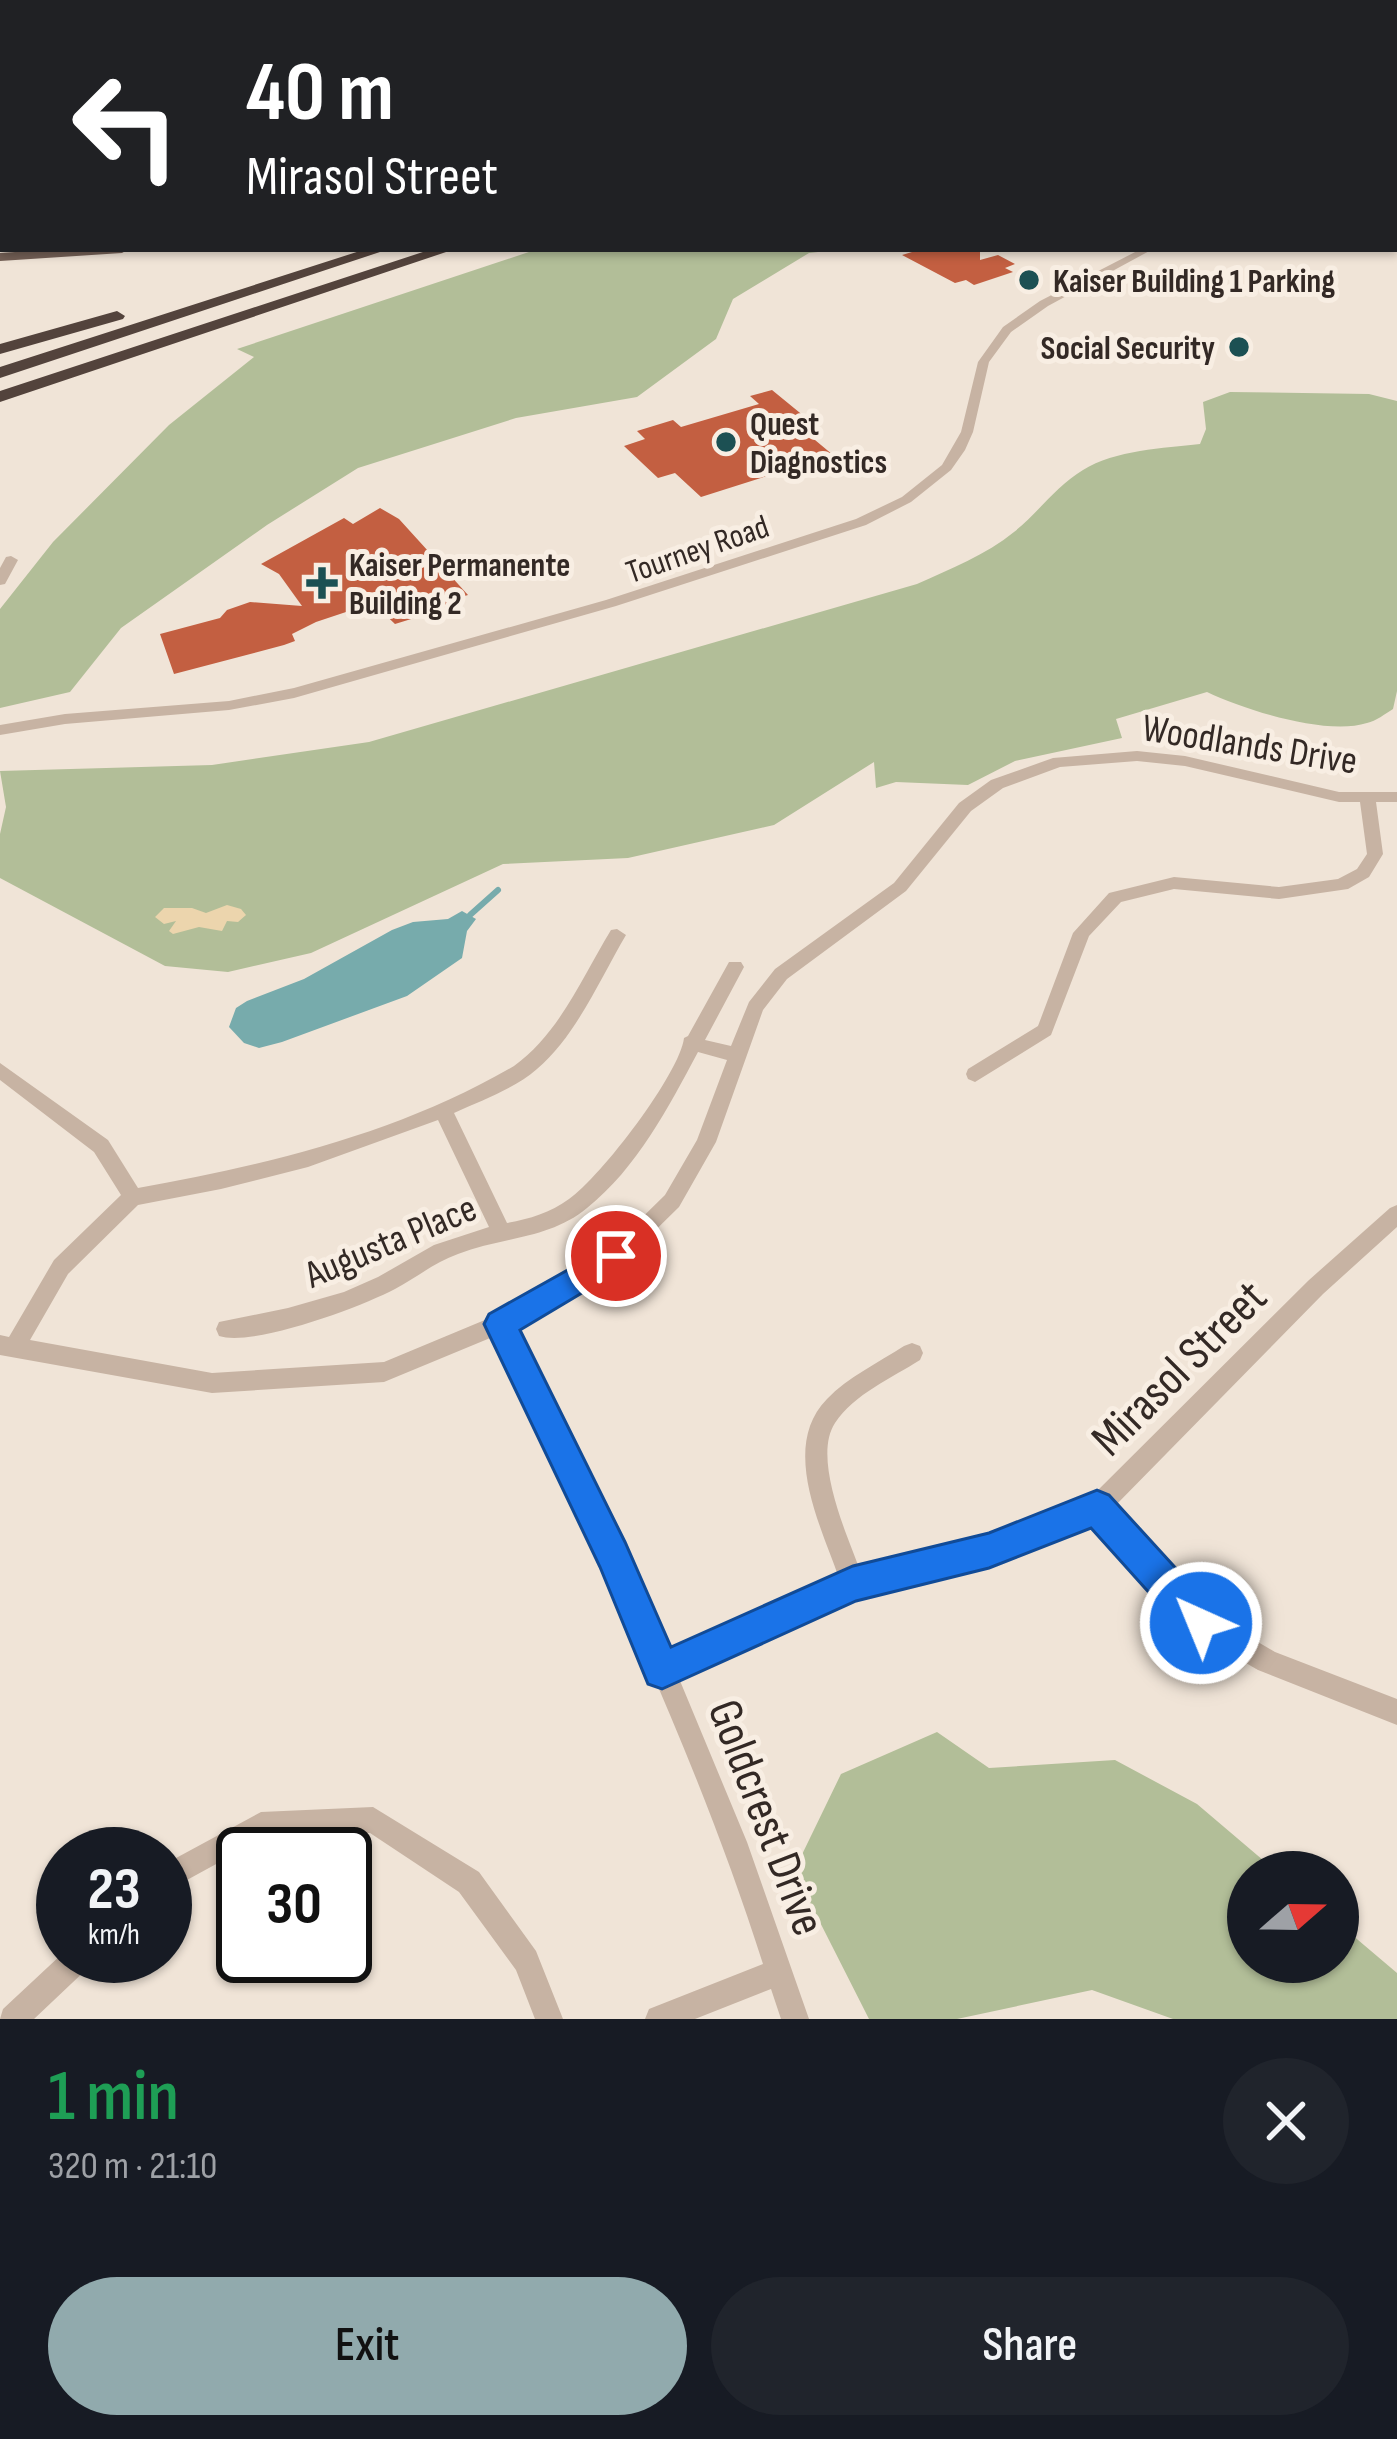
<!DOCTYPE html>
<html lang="en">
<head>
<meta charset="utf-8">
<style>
  body { margin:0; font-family:"Sofia Sans Condensed",sans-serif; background:#20242c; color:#f1f3f6; height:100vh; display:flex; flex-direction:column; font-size:45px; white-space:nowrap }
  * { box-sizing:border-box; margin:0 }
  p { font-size:39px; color:#9ea1a6 }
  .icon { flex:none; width:66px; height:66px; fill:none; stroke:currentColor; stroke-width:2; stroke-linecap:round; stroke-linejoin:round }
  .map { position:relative; height:2019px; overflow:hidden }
  .drawer { display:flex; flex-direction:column; background:#171b24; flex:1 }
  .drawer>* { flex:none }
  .guide { position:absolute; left:0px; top:0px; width:1398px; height:252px; box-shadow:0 3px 9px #0004; background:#202124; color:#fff; overflow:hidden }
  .needle { width:78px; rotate:70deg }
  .buttons { position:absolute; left:1227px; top:1851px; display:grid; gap:24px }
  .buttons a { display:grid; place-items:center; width:132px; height:132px; border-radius:50%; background:#171b24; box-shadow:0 3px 9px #0004; font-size:60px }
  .speed { position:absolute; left:36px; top:1827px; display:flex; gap:24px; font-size:60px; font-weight:700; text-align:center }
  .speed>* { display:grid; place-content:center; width:156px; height:156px; border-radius:50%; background:#171b24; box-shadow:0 3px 9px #0004; line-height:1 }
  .speed small { font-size:30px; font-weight:400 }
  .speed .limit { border:6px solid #111; border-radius:18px; background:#fff; color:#111 }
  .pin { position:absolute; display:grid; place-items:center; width:102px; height:102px; color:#fff; margin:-51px; border:6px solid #fff; border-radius:50%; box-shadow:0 3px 12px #0007 }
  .me { position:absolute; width:132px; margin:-66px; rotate:316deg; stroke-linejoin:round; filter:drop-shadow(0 0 9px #0008) }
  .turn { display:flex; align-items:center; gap:42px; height:252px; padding:0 48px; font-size:54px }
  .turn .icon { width:156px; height:156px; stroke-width:2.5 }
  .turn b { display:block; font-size:84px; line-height:102px }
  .round { display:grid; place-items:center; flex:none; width:126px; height:126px; border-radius:63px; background:#20242c }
  .headline { display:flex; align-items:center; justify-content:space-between; height:204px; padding:0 48px }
  h1 { font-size:72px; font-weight:600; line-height:90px; color:#1e9e55 }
  .button { display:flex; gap:24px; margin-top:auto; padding:24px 48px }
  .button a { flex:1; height:138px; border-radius:72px; background:#91aaad; color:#111; font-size:48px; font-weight:600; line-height:138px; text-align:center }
  .button a+a { background:#20242c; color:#f1f3f6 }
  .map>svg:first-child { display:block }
  .green { fill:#b2be98 }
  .sand { fill:#ecd5ad }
  .water { fill:#77abac }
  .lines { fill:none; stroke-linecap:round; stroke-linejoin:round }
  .stream { stroke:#77abac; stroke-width:6 }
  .building { fill:#c35f41 }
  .minor { fill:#c7b3a3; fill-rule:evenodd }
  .major { fill:#746056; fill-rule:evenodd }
  .highway { fill:#53433c; fill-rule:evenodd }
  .route { fill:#1a73e8; stroke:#114b97; stroke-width:3 }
  .poi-dot { fill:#1c5053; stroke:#f8eee3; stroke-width:4.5 }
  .labels { text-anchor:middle; stroke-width:10; stroke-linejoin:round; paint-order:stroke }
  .far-poi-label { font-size:33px; font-weight:bold; fill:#332925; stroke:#f8eee3; text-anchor:start }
  .far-street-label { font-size:33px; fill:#332925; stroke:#f8eee3 }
  .street-label { font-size:39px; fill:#332925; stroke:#f8eee3 }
  .near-street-label { font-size:48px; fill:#332925; stroke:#f8eee3 }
</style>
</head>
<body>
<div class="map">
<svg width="1397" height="2019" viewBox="0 0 1397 2019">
  <rect width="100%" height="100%" fill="#f0e4d7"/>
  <path class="green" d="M 538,249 L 845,249 L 809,253 L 733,299 L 716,339 L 637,397 L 516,418 L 358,468 L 267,525 L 121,628 L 70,692 L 0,708 L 0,609 L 53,542 L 169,425 L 254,357 L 237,349 Z
    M 1230,392 L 1369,394 L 1397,401 L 1397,691 L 1393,709 C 1385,714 1376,721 1367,723 C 1326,736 1245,710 1207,692 L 1116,719 L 1122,738 L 1015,761 L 968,785 L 896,782 L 876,788 L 874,762 L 774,825 L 628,858 L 503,864 L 311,953 L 228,972 L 165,966 L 0,878 L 0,834 L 6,807 L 0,771 L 212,765 L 369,742 L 917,584 C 950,569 986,555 1014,532 C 1039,512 1056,486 1083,470 C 1115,450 1164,448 1200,444 L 1206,429 L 1203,402 Z
    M 937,1732 L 989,1768 L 1115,1760 L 1197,1804 L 1277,1872 L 1248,1872 L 1248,1962 L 1338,1962 L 1338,1923 L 1397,1973 L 1397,2019 L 1173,2019 L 1092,1990 L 957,2019 L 869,2019 L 794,1871 L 841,1774 Z"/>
  <path class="sand" d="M 227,905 L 241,909 L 246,915 L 238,922 L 227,921 L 222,931 L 199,927 L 173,934 L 169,931 L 176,921 L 164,924 L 155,917 L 164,908 L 192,908 L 206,913 Z"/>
  <path class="water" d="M 462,911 L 476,919 L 467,931 L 462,958 L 407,996 L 282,1042 L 259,1048 L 244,1043 L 229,1027 L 236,1008 L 247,1001 L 304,979 L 392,930 L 413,922 L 448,919 Z"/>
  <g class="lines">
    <path class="stream" d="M 470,915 L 498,890"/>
  </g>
  <path class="building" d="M 922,249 L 980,249 L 980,260 L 998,255 L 1015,264 L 1005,268 L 1013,272 L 974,285 L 966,280 L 955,283 L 902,255 Z
    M 772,390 L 816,426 L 803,430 L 833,455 L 701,497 L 675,473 L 658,478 L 624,446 L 645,439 L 637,431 L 673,420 L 681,427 L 759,404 L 750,396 Z
    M 380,508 L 399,519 L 468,595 L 458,598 L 463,603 L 395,624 L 373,603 L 316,622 L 292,634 L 295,641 L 284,645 L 174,674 L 160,634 L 220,618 L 227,610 L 250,602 L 302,606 L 279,574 L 261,564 L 344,518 L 353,524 Z"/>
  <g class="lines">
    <path class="minor" d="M 0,0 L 5,0 L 7,3 L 0,5 Z
      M 14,0 L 22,0 L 24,3 L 16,3 Z
      M 474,0 L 482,0 L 481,3 L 473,3 Z
      M 1395,81 L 1397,81 L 1397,87 L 1395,87 Z
      M 1141,249 L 1153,249 L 1048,306 L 1011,332 L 989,362 L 973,432 L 965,450 L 951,470 L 911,502 L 866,525 L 616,606 L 294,698 L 229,710 L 65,724 L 0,735 L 0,725 L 65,714 L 229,701 L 294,688 L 606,600 L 856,519 L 902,497 L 942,465 L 961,432 L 978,362 L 1003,327 L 1040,301 Z
      M 11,556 L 18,560 L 5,584 L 0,585 L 0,568 L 6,557 Z
      M 1137,751 L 1185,756 L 1339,792 L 1397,792 L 1397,802 L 1376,802 L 1383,854 L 1369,877 L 1348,889 L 1279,899 L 1174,889 L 1121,902 L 1089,936 L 1051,1035 L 975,1082 L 968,1079 L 966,1074 L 968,1069 L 1038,1026 L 1073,933 L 1109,893 L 1174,877 L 1279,887 L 1338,879 L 1357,869 L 1367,854 L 1360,802 L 1339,802 L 1185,766 L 1137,761 L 1060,767 L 1003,788 L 971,811 L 906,891 L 787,979 L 763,1010 L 716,1142 L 679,1207 L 622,1263 L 513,1328 L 669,1654 L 839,1578 C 821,1526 780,1447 827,1399 C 848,1377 878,1363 904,1346 L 912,1343 L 920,1346 L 923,1353 L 920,1360 C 892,1378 854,1394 835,1423 C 812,1458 847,1535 860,1570 L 989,1538 L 1089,1499 L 1309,1280 L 1390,1208 L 1397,1205 L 1397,1227 L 1323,1294 L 1113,1508 L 1210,1614 L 1275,1652 L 1397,1699 L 1397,1725 L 1258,1670 L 1192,1632 L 1093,1521 L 989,1562 L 855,1596 L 678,1676 L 747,1842 L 809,2019 L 781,2019 L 771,1989 L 695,2019 L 645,2019 L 649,2009 L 763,1964 C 694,1747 594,1542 495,1336 L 384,1382 L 212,1393 L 0,1355 L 0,1335 L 9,1337 L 54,1260 L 121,1195 L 94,1152 L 0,1080 L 0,1063 L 108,1140 L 138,1188 C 267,1165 400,1133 514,1066 C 559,1034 583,976 611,930 L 617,929 L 626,935 C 600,979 576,1036 537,1069 C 514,1089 482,1100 454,1113 L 507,1223 C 529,1219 550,1213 569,1199 C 601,1177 680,1073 684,1038 L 688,1036 L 729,962 L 741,962 L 744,967 L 705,1040 L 731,1046 L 749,1002 L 775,969 L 894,883 L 959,803 L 991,780 L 1053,758 ZM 698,1052 L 727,1060 L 697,1140 L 665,1195 L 608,1251 L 492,1317 L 384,1362 L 212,1373 L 30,1340 L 68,1274 L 138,1205 L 221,1189 L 308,1167 L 438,1120 L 489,1227 L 434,1245 L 378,1277 L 344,1292 L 288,1308 L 219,1322 L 216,1329 L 219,1336 C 254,1347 361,1307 395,1289 C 416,1278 435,1262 458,1254 C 502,1237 550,1239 587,1208 C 637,1168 668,1108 698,1052 Z
      M 373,1807 L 479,1872 L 536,1951 L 563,2019 L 535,2019 L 516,1970 L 459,1892 L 370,1833 L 264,1838 L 165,1892 L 165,1864 L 261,1812 Z
      M 63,1953 L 63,1956 L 94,1956 L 90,1966 L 34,2019 L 0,2019 L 3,2009 Z"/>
    <path class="major" d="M 991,0 L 988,3 L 975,3 L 978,0 Z
      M 60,249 L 129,249 L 122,253 L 0,261 L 0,253 Z"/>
    <path class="highway" d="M 366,249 L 389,249 L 0,378 L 0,367 Z
      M 432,249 L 455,249 L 0,402 L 0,391 Z
      M 117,311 L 125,316 L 123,319 L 0,354 L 0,344 Z"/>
  </g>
  <path class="route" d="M 616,1243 L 627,1247 L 631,1256 L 627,1266 L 520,1330 L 625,1542 L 671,1647 L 853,1566 L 989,1533 L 1097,1490 L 1109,1495 L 1214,1610 L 1219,1623 L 1214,1636 L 1201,1641 L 1188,1636 L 1091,1528 L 989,1568 L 856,1601 L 662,1689 L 648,1684 L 600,1567 L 484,1324 L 489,1314 Z"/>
  <g class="poi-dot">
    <circle cx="1029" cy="280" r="12"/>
    <circle cx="1239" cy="347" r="12"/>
    <circle cx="726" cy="442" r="12"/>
    <path d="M316 565h12v12h12v12h-12v12h-12v-12h-12v-12h12z"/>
  </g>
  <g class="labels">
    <g class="far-poi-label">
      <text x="1053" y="292">Kaiser Building 1 Parking</text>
      <text x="1215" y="359" text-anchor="end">Social Security</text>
      <text x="750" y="435">Quest<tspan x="750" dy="38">Diagnostics</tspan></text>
      <text x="349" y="576">Kaiser Permanente<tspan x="349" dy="38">Building 2</tspan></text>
    </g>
    <g class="far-street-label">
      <text transform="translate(697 548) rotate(-19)" y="12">Tourney Road</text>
    </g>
    <g class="street-label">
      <text transform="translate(1250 743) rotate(9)" y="14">Woodlands Drive</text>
      <text transform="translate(390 1240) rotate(-23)" y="14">Augusta Place</text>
    </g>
    <g class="near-street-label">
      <text transform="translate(1178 1367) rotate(-45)" y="17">Mirasol Street</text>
      <text transform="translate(768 1817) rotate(69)" y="17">Goldcrest Drive</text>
    </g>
  </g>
</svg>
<div class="buttons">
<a><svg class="needle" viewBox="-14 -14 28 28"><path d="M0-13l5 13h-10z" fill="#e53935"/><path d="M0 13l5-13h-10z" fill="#9ea1a6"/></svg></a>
</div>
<div class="speed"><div>23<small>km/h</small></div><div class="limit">30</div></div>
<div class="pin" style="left:616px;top:1256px;background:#d93025"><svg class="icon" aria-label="arrive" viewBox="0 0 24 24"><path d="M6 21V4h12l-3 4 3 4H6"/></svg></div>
<svg class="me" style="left:1201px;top:1623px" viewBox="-20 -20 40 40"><circle r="17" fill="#1a73e8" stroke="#fff" stroke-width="3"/><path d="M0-11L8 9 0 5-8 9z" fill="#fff"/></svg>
<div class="guide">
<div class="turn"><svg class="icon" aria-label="left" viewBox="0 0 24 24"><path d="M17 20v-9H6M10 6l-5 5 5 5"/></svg><div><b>40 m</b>Mirasol Street</div></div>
</div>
</div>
<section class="drawer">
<div class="headline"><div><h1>1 min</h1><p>320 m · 21:10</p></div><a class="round"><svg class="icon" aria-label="close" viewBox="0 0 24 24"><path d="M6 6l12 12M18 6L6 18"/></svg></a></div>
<div class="button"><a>Exit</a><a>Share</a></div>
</section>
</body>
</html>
